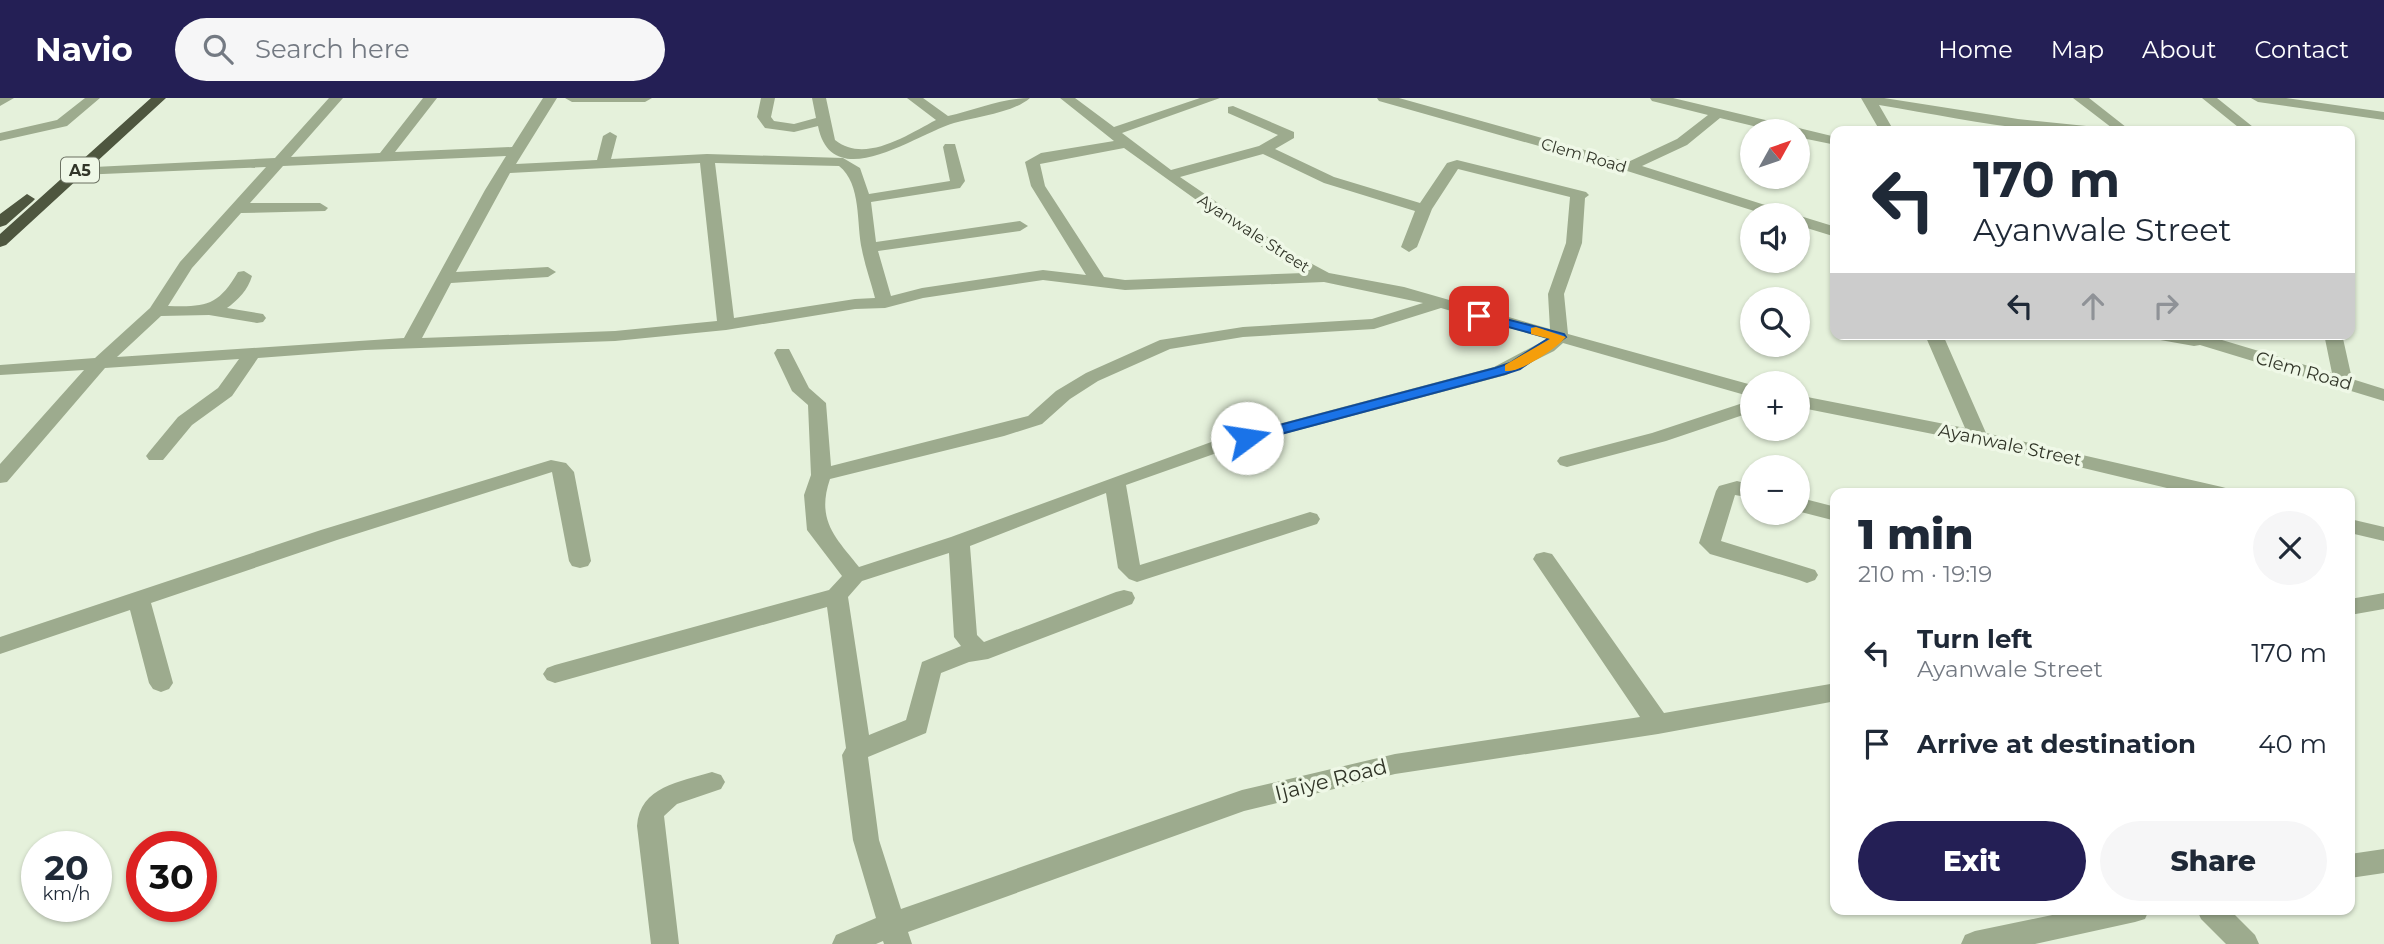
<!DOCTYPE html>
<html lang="en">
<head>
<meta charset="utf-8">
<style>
  body { margin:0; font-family:Montserrat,sans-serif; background:#f6f6f7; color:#1f2937; height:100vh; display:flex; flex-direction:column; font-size:26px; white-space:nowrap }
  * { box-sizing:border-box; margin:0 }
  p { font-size:23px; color:#747a83 }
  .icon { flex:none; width:38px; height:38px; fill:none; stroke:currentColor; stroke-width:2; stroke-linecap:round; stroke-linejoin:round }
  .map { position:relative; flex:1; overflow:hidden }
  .details { position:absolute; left:1830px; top:390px; width:525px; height:427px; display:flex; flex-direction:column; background:#fff; border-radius:14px; box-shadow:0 2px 5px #0004 }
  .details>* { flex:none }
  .top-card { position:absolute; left:1830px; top:28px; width:525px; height:214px; border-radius:14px; box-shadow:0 2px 5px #0004; background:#fff; color:#1f2937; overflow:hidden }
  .needle { width:46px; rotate:50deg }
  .tools { position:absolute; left:1740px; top:21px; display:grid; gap:14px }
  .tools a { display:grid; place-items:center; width:70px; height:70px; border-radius:50%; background:#fff; box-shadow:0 2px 5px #0004; font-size:35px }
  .speed { position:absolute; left:21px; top:733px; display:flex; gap:14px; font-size:35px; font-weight:700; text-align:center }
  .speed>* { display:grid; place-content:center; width:91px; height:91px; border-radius:50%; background:#fff; box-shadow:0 2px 5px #0004; line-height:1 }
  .speed small { font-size:18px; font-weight:400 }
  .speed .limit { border:10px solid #d22; background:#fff; color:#111 }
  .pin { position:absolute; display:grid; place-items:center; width:60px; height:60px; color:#fff; margin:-30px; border-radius:14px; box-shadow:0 4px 10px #0006 }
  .me { position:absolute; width:77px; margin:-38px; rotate:76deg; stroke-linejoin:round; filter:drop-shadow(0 0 5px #0008) }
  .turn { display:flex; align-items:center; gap:24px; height:147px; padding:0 28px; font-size:32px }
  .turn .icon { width:91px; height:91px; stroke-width:2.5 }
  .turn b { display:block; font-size:49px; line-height:60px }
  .lanes { display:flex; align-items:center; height:66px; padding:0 28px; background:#0003; justify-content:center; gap:35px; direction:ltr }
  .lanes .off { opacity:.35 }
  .round { display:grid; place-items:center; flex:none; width:74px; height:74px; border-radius:37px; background:#f6f6f7 }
  .head { display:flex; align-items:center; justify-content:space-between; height:119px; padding:0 28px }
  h1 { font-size:42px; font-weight:800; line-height:52px }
  .primary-button { display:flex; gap:14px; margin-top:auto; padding:14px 28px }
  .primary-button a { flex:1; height:80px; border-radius:42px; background:#241f55; color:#fff; font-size:28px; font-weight:800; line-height:80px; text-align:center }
  .primary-button a+a { background:#f6f6f7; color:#1f2937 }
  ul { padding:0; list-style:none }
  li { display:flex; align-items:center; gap:21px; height:91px; padding:0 28px }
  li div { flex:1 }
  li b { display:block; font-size:26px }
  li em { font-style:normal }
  header { display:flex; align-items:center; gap:42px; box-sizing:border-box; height:98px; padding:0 35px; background:#241f55; color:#fff }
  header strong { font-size:33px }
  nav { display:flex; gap:38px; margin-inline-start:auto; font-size:24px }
  .search { width:490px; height:63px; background:#f6f6f7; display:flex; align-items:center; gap:18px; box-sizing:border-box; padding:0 24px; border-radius:38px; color:#747a83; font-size:26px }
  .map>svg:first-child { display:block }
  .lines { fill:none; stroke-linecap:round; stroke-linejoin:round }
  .minor { fill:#9dab8e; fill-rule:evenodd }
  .highway { fill:#4e563f; fill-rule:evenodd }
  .route { fill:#1a73e8; stroke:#114b97; stroke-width:2 }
  .slow { fill:#f59e0b }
  .labels { text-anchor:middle; stroke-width:7; stroke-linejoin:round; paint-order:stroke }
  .far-street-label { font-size:16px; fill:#313528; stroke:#eff8e7 }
  .shield { fill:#eff8e7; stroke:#6a7061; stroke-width:2 }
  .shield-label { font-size:16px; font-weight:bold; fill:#313528 }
  .street-label { font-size:18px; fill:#313528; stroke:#eff8e7 }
  .near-street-label { font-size:21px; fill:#313528; stroke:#eff8e7 }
</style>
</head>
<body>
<header>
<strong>Navio</strong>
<div class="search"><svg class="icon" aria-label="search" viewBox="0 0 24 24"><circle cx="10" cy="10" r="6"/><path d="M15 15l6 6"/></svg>Search here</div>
<nav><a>Home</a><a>Map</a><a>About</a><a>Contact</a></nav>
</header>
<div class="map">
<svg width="2384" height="846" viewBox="0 0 2384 846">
  <rect width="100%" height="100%" fill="#e5f1db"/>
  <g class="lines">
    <path class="minor" d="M 0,0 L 14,0 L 0,8 Z
      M 85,0 L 100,0 L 67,28 L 0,43 L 0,35 L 57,22 Z
      M 329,0 L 343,0 L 291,59 L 380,55 L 423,0 L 437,0 L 395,54 L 512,49 L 543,0 L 557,0 L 516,66 L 597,62 L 603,38 L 610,34 L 617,38 L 611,61 L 707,56 L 843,60 L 860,70 L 869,96 L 950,83 L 943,49 L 945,46 L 955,46 L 965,83 L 960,90 L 871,104 L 876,144 L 1020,123 L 1028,128 L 1020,133 L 878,153 L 891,198 L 922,190 L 1043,172 L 1086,177 L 1031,88 L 1025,64 L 1041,55 L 1114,43 L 1060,0 L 1075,0 L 1114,29 L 1200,0 L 1220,0 L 1122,35 L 1171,72 L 1259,48 L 1278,37 L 1228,15 L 1228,9 L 1233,8 L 1294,34 L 1294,40 L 1275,51 L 1334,79 L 1420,105 L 1447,65 L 1457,62 L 1586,94 L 1589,97 L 1585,100 L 1582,145 L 1564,196 L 1568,236 L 1752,287 L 1752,299 L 1563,245 L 1554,253 L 1506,277 L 1228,351 L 1126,387 L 1140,467 L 1310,414 L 1317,416 L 1320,421 L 1317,426 L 1137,484 L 1129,481 L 1118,470 L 1106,395 L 970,448 L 977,537 L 984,544 L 1116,494 L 1124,492 L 1132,494 L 1135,500 L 1132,506 L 988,561 L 969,564 L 941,575 L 926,635 L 868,659 L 879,742 L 901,811 L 1242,692 L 1395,656 L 1640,619 L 1533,461 L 1536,456 L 1544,454 L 1552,456 L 1664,615 L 1836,585 L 1836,603 L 1658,636 L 1395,676 L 1244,713 L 908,834 L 912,846 L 884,846 L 883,843 L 876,846 L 832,846 L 836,837 L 876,820 L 853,742 L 842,657 L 846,650 L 827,509 L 555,585 L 547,582 L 543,576 L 547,570 L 555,567 L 829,492 L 842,478 L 807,432 L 804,397 L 811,377 L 808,307 L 792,293 L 774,255 L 777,251 L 789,251 L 809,290 L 826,305 L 831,368 L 1028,318 L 1056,293 L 1086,275 L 1160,242 L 1243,229 L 1372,221 L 1423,205 L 1324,184 L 1125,192 L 1043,182 L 923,200 L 885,210 L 855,211 L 726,232 L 615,243 L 365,252 L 258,260 L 232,298 L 192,327 L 163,362 L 149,362 L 146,358 L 149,354 L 178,319 L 218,290 L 239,261 L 105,270 L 7,384 L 0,385 L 0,366 L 84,272 L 0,277 L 0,267 L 95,260 L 150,210 L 180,164 L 266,69 L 79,77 L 74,76 L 72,73 L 74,70 L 275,60 ZM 1124,50 L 1276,159 L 1304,175 L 1125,182 L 1104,179 L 1045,88 L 1040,66 ZM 1263,56 L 1324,85 L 1415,113 L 1401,149 L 1409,154 L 1417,149 L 1432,111 L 1458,71 L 1570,99 L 1566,145 L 1548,196 L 1550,231 L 1404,189 L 1329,175 L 1288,153 L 1180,79 ZM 506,58 L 485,92 L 404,240 L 117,259 L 161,218 L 209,217 L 257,225 L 263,224 L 266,220 L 263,216 L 227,210 C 238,202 248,192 252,178 L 244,173 L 238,174 C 218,208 206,209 168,208 L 192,170 L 241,115 L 325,113 L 328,110 L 320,105 L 250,105 L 283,68 ZM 700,65 L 717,223 L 615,233 L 422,240 L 451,185 L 548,179 L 556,174 L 548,169 L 456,174 L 510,75 ZM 715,65 L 839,68 C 862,86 856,126 862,152 C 865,168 871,184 875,200 L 855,201 L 734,220 ZM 1441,210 L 1547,241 L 1494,269 L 1214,343 L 951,439 L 859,469 C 835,439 816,422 830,381 L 1004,338 L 1042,326 L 1070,301 L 1098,283 L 1170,251 L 1243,239 L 1374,231 ZM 949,455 L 954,539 L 961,548 L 922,564 L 906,622 L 869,637 L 848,499 L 862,483 Z
      M 565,0 L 652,0 L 645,4 L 572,4 Z
      M 761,0 L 775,0 L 771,19 L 774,23 L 794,26 L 816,20 L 812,0 L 826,0 L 835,42 C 865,66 907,37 936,22 L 907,0 L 923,0 L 948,18 C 975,12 1002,0 1030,0 C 1013,15 975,19 954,25 C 918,35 832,99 818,28 L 794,34 L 765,30 L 757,19 Z
      M 1377,0 L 1399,0 L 1628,64 L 1677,41 L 1708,17 L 1652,3 L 1650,0 L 1673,0 L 1836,39 L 1836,47 L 1797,39 L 1797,33 L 1774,33 L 1720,20 L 1687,47 L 1642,68 L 1787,114 L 1790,117 L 1767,117 L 1624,72 L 1379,3 Z
      M 1861,0 L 1884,0 L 2018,21 L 2096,29 L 2103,33 C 2028,37 1953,19 1879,7 L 1894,33 L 1880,33 Z
      M 2073,0 L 2089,0 L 2131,33 L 2116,33 Z
      M 2202,0 L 2217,0 L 2258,33 L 2243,33 Z
      M 2251,0 L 2286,0 L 2384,14 L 2384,22 L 2258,4 Z
      M 1797,117 L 1836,129 L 1836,139 L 1797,127 Z
      M 2146,236 L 2202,236 L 2332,275 L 2324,236 L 2342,236 L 2352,281 L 2384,291 L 2384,303 L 2200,247 L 2194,248 L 2149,240 Z
      M 1925,237 L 1943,237 L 1986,335 L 2222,389 L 2229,391 L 2232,396 L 2192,396 L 1978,345 L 1797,309 L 1797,297 L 1965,330 Z
      M 1752,302 L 1752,314 L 1666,343 L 1567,369 L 1560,367 L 1557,363 L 1560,359 L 1652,335 Z
      M 551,362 L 566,365 L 574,374 L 591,463 L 588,468 L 580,470 L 572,468 L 569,463 L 552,374 L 337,442 L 151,505 L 173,585 L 169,591 L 161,594 L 153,591 L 149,585 L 130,512 L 0,556 L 0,539 L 321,432 Z
      M 1737,383 L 1752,387 L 1752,400 L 1735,397 L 1721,443 L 1815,472 L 1818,477 L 1815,482 L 1807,485 L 1799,482 L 1710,456 L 1699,445 L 1716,393 L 1719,388 Z
      M 1797,399 L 1836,409 L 1836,423 L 1797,413 Z
      M 2350,421 L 2384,429 L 2384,443 L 2350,435 Z
      M 2384,495 L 2384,511 L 2350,517 L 2350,501 Z
      M 712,674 L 721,677 L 725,684 L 721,691 L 677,706 L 664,718 L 679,846 L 651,846 L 637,728 C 640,688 680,684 712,674 Z
      M 2384,751 L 2384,775 L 2350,780 L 2350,756 Z
      M 2076,812 L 2149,812 L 2145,821 L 2135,824 L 2035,846 L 1961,846 L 1965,837 L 1975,833 Z
      M 2197,812 L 2230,812 L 2255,837 L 2259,846 L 2226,846 L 2201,821 Z"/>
    <path class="highway" d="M 151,0 L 166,0 L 6,147 L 0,149 L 0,136 Z
      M 27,96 L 35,101 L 32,104 L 6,127 L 0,129 L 0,116 Z"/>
  </g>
  <path class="route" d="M 1479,214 L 1564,236 L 1566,239 L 1520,271 L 1505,276 L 1247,345 L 1239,340 L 1242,337 L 1495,270 L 1510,265 L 1549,240 L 1475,220 L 1473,218 Z"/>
  <path class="slow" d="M 1536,229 L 1566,239 C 1556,251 1520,275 1505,273 L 1505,267 L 1550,241 L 1531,236 L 1531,230 Z"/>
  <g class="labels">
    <g class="far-street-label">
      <text transform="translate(1584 57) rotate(16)" y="6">Clem Road</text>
      <text transform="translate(1254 135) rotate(33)" y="6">Ayanwale Street</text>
    </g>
    <rect class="shield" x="61" y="59.5" width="38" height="25" rx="5"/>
    <g class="shield-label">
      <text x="80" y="78">A5</text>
    </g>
    <g class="street-label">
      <text transform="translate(2304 273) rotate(16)" y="6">Clem Road</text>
      <text transform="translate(2010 347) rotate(12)" y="6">Ayanwale Street</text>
    </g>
    <g class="near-street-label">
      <text transform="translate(1331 682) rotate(-14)" y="7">Ijaiye Road</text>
    </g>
  </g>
</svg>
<div class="tools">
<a><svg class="needle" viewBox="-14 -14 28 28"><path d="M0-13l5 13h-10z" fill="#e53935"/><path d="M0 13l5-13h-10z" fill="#747a83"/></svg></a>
<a><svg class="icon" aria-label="sound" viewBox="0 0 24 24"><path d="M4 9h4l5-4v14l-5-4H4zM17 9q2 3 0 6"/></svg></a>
<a><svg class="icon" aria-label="search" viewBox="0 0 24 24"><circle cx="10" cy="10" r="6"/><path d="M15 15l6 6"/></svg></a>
<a>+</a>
<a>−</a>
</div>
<div class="speed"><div>20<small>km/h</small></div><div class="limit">30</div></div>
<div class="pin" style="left:1479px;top:218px;background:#d93025"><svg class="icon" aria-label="arrive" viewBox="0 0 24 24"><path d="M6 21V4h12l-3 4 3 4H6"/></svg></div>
<svg class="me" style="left:1247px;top:340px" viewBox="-20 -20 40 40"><circle r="19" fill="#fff"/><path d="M0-13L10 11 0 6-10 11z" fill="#1a73e8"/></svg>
<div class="top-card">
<div class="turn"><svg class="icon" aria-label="left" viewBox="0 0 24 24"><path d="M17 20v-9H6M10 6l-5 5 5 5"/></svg><div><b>170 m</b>Ayanwale Street</div></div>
<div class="lanes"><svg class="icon" aria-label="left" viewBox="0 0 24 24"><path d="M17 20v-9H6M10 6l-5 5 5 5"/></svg><svg class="icon off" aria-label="ahead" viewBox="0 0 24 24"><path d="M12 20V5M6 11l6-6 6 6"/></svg><svg class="icon off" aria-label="right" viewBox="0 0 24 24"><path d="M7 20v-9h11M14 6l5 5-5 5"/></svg></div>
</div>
<section class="details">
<div class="head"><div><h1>1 min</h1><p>210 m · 19:19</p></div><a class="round"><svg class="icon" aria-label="close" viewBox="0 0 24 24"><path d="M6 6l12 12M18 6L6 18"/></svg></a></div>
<ul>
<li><svg class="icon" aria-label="left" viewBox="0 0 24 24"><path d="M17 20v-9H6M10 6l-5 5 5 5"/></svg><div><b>Turn left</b><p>Ayanwale Street</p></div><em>170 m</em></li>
<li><svg class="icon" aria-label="arrive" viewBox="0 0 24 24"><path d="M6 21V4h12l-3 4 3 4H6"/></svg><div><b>Arrive at destination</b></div><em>40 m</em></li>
</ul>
<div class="primary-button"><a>Exit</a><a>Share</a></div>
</section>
</div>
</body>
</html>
